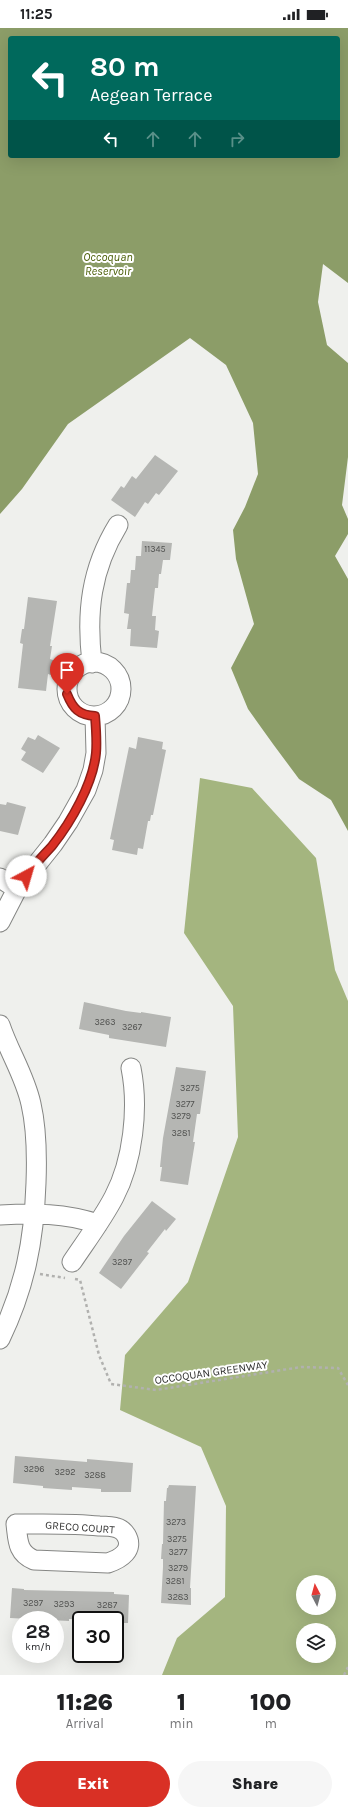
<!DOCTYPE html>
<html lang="en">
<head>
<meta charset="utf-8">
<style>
  body { margin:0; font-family:Karla,sans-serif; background:#f6f6f6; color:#202124; height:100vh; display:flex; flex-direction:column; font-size:15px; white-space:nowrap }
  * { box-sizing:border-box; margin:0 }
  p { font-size:13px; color:#757577 }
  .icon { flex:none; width:22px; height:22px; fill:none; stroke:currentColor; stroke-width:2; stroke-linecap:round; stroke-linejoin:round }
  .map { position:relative; height:1647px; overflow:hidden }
  .details { display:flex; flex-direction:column; background:#fff; flex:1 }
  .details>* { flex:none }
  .hud { position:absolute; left:8px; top:8px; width:332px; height:122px; border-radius:4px; box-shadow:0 4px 16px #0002; background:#00695c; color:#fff; overflow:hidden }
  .needle { width:26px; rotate:354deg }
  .controls { position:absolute; left:296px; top:1547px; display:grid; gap:8px }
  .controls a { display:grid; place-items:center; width:40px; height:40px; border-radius:50%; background:#fff; box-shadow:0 4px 16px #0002; font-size:20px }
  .speed { position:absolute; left:12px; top:1583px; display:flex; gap:8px; font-size:20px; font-weight:700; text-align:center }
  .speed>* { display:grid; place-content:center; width:52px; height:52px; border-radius:50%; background:#fff; box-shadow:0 4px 16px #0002; line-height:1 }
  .speed small { font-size:10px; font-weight:400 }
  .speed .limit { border:2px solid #111; border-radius:6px; background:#fff; color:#111 }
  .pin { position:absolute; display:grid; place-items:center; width:34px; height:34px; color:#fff; margin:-41px -17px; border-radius:50% 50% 50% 0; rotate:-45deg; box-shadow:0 0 4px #0007 }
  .pin .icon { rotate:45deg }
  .me { position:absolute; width:44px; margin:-22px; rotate:39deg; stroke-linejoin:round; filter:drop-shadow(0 0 3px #0008) }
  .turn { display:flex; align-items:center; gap:14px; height:84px; padding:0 16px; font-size:18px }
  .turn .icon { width:52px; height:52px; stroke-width:2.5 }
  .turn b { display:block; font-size:28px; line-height:34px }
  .lanes { display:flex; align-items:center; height:38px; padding:0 16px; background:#0003; justify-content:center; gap:20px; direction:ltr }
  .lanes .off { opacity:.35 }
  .eta { display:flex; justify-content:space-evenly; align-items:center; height:68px; text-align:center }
  .eta b { font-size:24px; font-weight:800; line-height:28px }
  .primary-button { display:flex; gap:8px; margin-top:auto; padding:8px 16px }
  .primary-button a { flex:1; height:46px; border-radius:24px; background:#d93025; color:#fff; font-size:16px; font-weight:800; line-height:46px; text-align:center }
  .primary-button a+a { background:#f6f6f6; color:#202124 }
  .status { display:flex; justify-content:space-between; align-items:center; height:28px; padding:0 20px; background:#fff; direction:ltr }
  .status svg { height:11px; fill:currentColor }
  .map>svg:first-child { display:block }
  .forest { fill:#a4b57f; fill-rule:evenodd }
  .water { fill:#8c9d68; fill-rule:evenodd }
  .building { fill:#b5b6b3 }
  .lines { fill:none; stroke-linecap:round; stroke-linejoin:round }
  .street-casing { stroke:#858684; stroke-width:21 }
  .path { stroke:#b1b1af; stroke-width:2.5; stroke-dasharray:3 3; stroke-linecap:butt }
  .street { stroke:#fff; stroke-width:19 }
  .route-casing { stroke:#8d1f18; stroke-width:10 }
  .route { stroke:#d93025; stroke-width:7 }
  .labels { text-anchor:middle; stroke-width:4; stroke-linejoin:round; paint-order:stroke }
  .number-label { font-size:9px; fill:#515250 }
  .street-label { font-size:11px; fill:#30302f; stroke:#fff }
  .water-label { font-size:12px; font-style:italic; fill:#4b5f08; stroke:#fff }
</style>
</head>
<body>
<div class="status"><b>11:25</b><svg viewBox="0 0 49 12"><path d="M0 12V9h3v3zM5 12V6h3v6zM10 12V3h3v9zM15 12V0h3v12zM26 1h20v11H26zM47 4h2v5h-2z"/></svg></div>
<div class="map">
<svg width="348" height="1647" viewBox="0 0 348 1647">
  <rect width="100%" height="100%" fill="#eff0ed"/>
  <path class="forest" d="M 200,750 L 252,760 L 316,830 L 335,942 L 348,973 L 348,1647 L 162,1647 L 177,1610 L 225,1569 L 226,1478 L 201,1419 L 120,1382 L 125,1327 L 188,1254 L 238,1109 L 233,978 L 184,905 ZM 303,1554 L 329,1554 L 329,1580 L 303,1580 ZM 303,1602 L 329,1602 L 329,1628 L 303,1628 Z"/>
  <path class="water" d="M 0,0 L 348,0 L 348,255 L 323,236 L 318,274 L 327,317 L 348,335 L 348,429 L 342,477 L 348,491 L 348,506 L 335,528 L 348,551 L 348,803 L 331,772 L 299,751 L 273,716 L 248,681 L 231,640 L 254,596 L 236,531 L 233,502 L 245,479 L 258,446 L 253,395 L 226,337 L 190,310 L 68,396 L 22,461 L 0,486 ZM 10,10 L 338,10 L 338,128 L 10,128 Z"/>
  <path class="building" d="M 155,427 L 178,443 L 159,467 L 156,465 L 148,476 L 145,474 L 135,489 L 111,472 L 121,458 L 124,460 L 132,448 L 136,451 Z
    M 142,513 L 172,515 L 170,532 L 163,532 L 161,546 L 159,546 L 158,560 L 155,560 L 152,588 L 156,588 L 155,602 L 159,603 L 157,620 L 130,618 L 131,601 L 127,601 L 129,586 L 124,585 L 127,555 L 130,555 L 131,542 L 135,542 L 136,528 L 141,528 Z
    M 28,569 L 57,573 L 50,618 L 52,618 L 50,631 L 53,632 L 51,647 L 48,646 L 46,663 L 18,660 L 23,616 L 20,615 L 22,601 L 24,601 Z
    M 38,707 L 60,720 L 43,745 L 21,732 L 26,724 L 21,721 L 28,709 L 35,712 Z
    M 138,709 L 163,714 L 162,721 L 166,722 L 153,787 L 151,787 L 150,793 L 148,793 L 143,821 L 138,820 L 137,827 L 112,822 L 114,812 L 110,811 L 129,719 L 136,721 Z
    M 7,774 L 26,779 L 18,807 L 0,803 L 0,776 L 6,777 Z
    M 84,974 L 126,983 L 141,985 L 141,984 L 171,989 L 166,1019 L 109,1010 L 109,1007 L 79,1001 Z
    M 176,1039 L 206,1043 L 200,1086 L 197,1086 L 193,1114 L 195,1114 L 188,1157 L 160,1153 L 162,1139 L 160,1139 L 163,1110 Z
    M 152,1173 L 176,1191 L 166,1203 L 165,1201 L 147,1224 L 149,1225 L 121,1261 L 99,1245 L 124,1208 Z
    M 15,1428 L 87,1434 L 87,1431 L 133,1435 L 131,1464 L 101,1464 L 101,1461 L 72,1459 L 72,1462 L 43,1460 L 43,1458 L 13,1455 Z
    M 169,1457 L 196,1458 L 190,1560 L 191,1560 L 191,1577 L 161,1575 L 163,1539 L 163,1531 L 161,1531 L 162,1516 L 163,1516 L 164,1473 L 166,1473 L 167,1460 L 168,1460 Z
    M 12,1560 L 24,1561 L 24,1562 L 114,1564 L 114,1566 L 129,1567 L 128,1595 L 115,1595 L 115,1592 L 69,1591 L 69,1593 L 10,1590 Z"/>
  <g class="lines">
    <g class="street-casing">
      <path id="street" d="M67 661a27 27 0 1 1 54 0a27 27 0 1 1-54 0Z
        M 92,635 C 86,584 91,541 118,497
        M 0,850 L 17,861
        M 0,894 L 17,861 L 53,816 L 68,794 L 86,762 L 93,742 L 96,725 L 95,688
        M 0,997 C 9,1024 25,1048 31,1076 C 37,1102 37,1129 36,1155 C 34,1213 25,1259 0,1311
        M 0,1187 C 34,1185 65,1185 98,1196
        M 72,1234 C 86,1213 102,1192 114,1169 C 133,1133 139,1080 131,1040
        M 16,1496 C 43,1496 72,1495 99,1498 C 105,1498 112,1498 117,1500 C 121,1501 124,1504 126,1507 C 135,1522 120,1531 108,1535 L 34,1532 C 17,1525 18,1512 16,1496 Z"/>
    </g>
    <path class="path" d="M 40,1246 L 65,1250
      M 75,1251 L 80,1252 L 99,1327 L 111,1356 L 156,1362 L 301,1339 L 338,1340 L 348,1357
      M 344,1647 L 348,1639"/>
    <use href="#street" class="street"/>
  </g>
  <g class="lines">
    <g class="route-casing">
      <path id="route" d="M 26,848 C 34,837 43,828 52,818 C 71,794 93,756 96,725 C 97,713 96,700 95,688 C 79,687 73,681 67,666"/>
    </g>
    <use href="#route" class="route"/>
  </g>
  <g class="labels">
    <g class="number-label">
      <text x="155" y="524">11345</text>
      <text x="105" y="997">3263</text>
      <text x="132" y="1002">3267</text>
      <text x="190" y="1063">3275</text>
      <text x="185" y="1079">3277</text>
      <text x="181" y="1091">3279</text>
      <text x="181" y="1108">3281</text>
      <text x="122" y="1237">3297</text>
      <text x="34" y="1444">3296</text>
      <text x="65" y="1447">3292</text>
      <text x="95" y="1450">3288</text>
      <text x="176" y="1497">3273</text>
      <text x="177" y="1514">3275</text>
      <text x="178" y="1527">3277</text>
      <text x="178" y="1543">3279</text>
      <text x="175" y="1556">3281</text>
      <text x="178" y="1572">3283</text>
      <text x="33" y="1578">3297</text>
      <text x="64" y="1579">3293</text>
      <text x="107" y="1580">3287</text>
    </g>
    <g class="street-label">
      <text transform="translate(211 1344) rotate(-8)" y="4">OCCOQUAN GREENWAY</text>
      <text transform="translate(80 1499) rotate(4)" y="4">GRECO COURT</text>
    </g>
    <g class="water-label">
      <text x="108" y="233">Occoquan<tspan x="108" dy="14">Reservoir</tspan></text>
    </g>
  </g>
</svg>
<div class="controls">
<a><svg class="needle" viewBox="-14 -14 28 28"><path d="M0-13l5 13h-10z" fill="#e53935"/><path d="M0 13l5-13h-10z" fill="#757577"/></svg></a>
<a><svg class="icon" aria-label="layers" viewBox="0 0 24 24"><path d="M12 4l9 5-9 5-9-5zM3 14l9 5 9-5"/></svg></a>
</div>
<div class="speed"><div>28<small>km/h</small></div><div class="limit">30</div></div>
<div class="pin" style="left:67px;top:666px;background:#d93025"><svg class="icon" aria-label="arrive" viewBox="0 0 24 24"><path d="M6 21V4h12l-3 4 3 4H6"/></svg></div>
<svg class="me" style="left:26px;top:848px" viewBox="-20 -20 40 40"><circle r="19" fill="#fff"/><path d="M0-13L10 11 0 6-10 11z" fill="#d93025"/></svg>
<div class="hud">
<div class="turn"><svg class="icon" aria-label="left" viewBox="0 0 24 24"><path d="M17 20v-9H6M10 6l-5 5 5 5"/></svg><div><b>80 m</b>Aegean Terrace</div></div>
<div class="lanes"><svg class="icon" aria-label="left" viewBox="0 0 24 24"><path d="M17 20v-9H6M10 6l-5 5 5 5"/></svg><svg class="icon off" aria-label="ahead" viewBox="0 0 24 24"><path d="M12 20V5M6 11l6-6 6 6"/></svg><svg class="icon off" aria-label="ahead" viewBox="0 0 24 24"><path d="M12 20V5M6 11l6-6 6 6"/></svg><svg class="icon off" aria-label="right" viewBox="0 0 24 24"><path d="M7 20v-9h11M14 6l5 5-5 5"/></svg></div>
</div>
</div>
<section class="details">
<div class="eta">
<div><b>11:26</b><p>Arrival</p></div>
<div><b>1</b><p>min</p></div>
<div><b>100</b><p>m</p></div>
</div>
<div class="primary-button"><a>Exit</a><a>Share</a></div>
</section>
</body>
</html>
